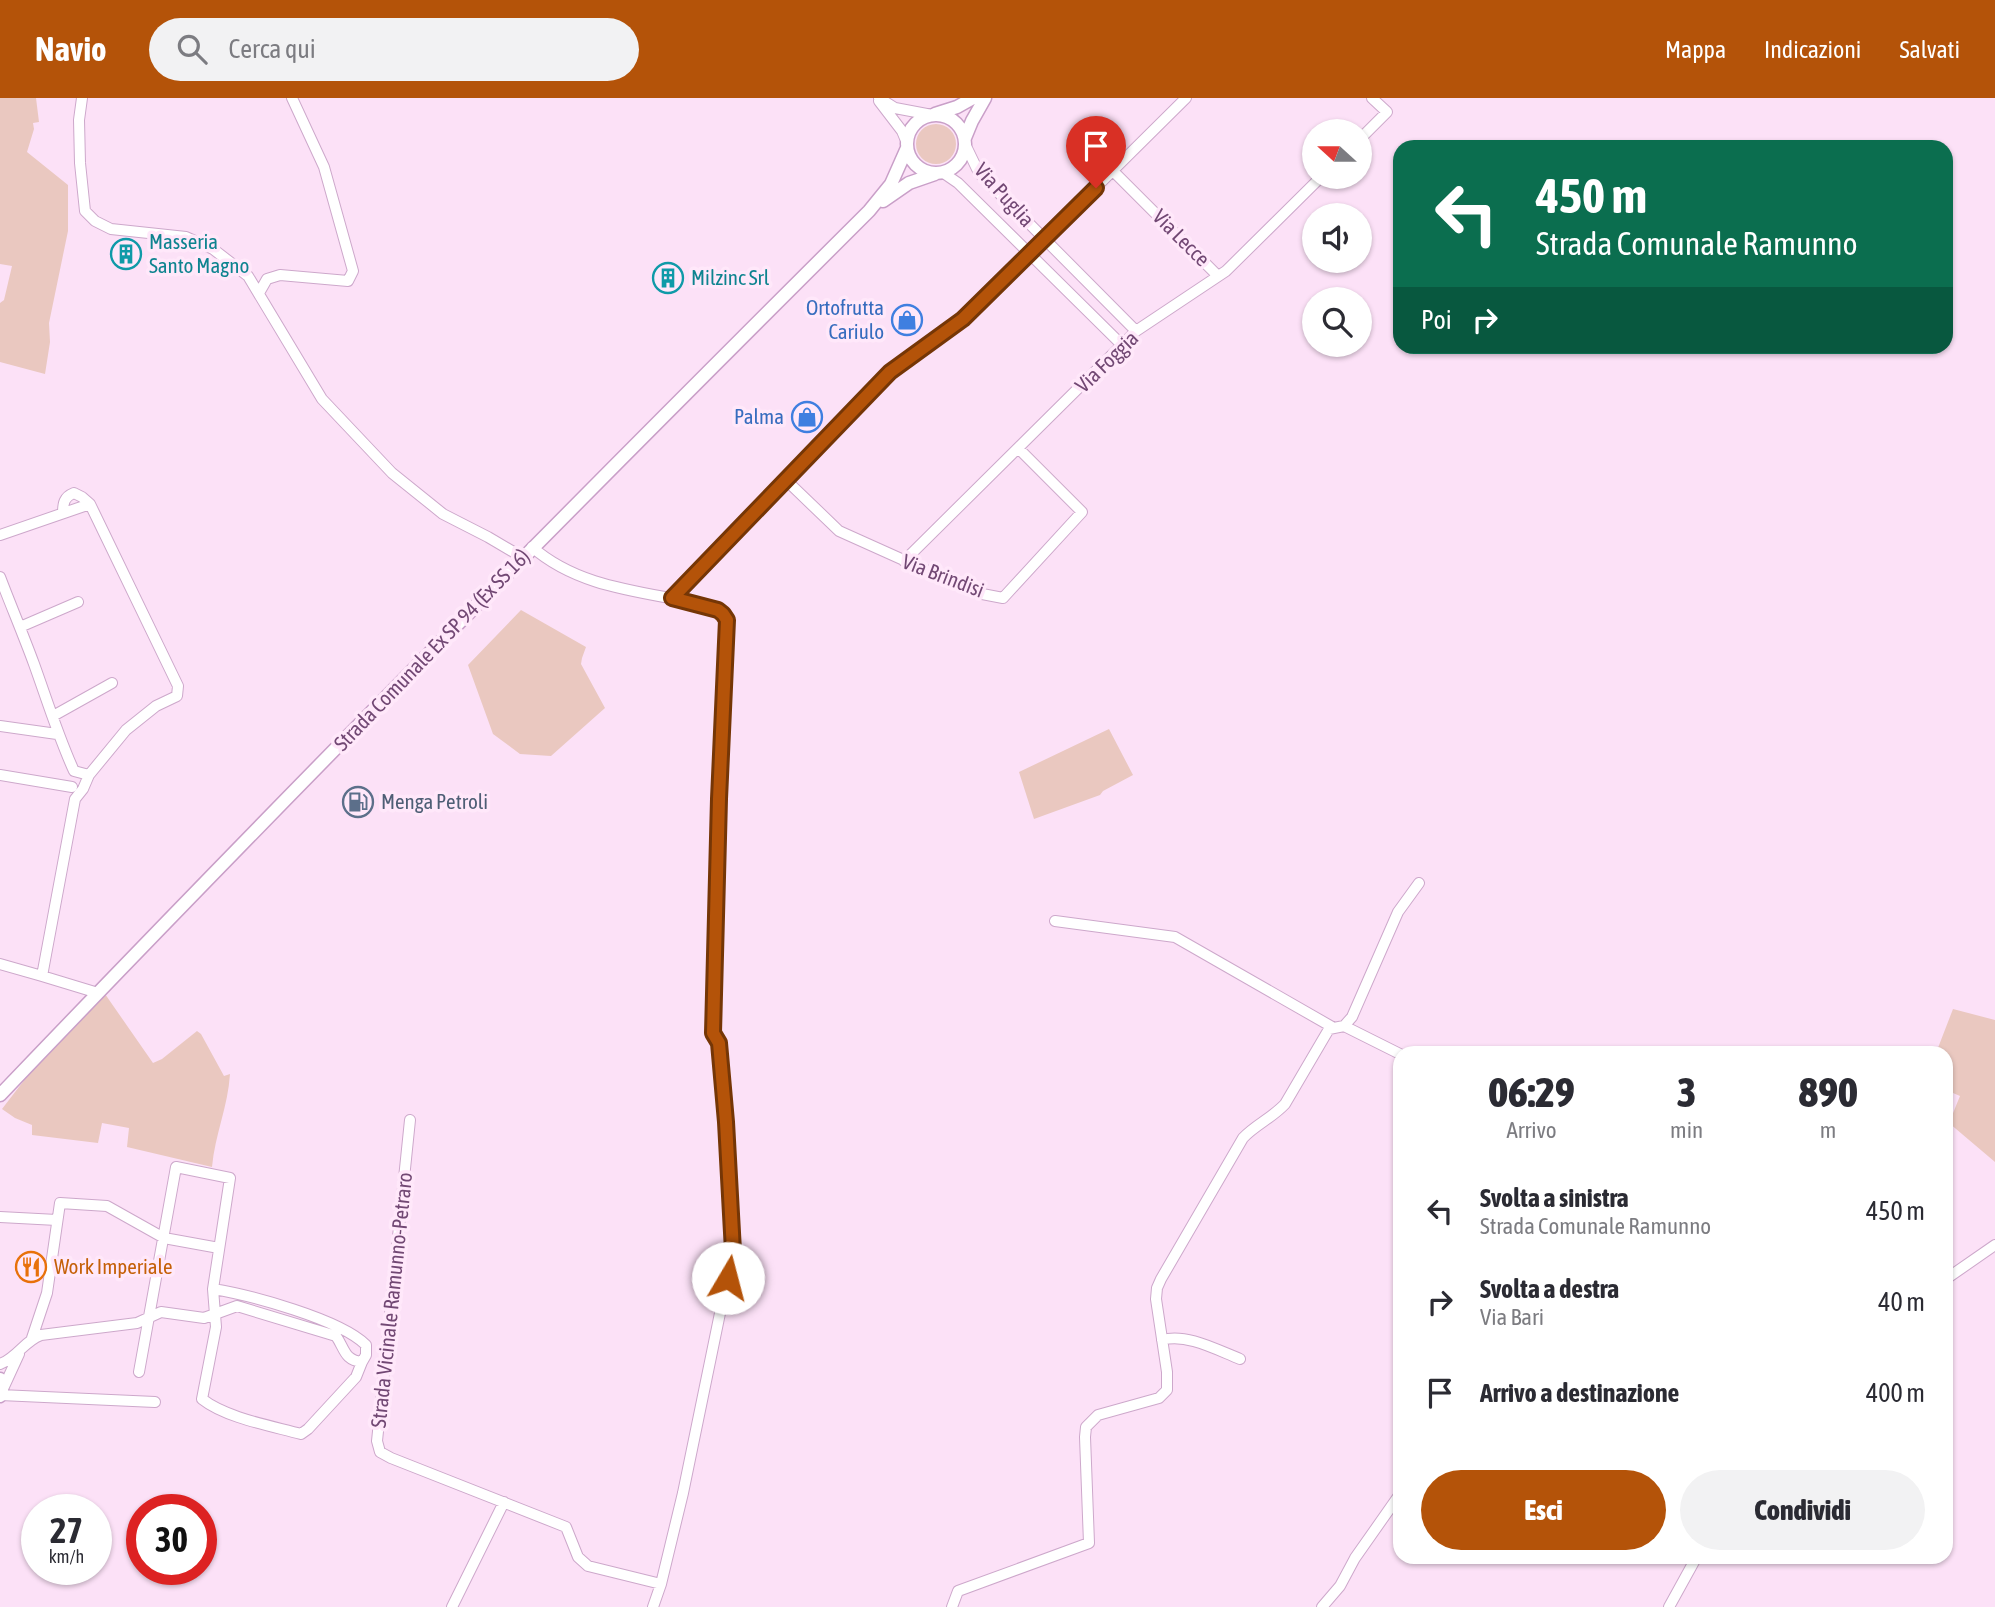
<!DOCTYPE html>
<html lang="it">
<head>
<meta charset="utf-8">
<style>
  body { margin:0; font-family:"Asap Condensed",sans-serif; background:#f2f2f3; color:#2b2b33; height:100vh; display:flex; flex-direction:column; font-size:26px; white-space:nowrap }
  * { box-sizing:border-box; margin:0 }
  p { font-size:23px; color:#7c7c81 }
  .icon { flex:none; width:38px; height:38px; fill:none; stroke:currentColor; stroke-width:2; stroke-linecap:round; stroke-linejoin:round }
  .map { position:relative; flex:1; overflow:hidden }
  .panel { position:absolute; left:1393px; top:948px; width:560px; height:518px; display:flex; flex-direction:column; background:#fff; border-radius:21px; box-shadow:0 2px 5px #0004 }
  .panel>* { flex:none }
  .top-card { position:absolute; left:1393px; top:42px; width:560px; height:214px; border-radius:21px; box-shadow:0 2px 5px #0004; background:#0b6e4f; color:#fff; overflow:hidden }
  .needle { width:46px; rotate:291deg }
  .buttons { position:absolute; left:1302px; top:21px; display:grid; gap:14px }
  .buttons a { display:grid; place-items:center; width:70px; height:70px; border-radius:50%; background:#fff; box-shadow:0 2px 5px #0004; font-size:35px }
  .speed { position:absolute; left:21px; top:1396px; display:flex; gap:14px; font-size:35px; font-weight:700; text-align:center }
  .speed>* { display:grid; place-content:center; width:91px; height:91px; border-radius:50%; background:#fff; box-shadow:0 2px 5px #0004; line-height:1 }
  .speed small { font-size:18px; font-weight:400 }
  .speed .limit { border:10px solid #d22; background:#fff; color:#111 }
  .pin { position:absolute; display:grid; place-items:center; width:60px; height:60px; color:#fff; margin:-72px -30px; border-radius:50% 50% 50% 0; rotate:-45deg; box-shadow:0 0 7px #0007 }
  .pin .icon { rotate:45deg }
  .me { position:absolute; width:77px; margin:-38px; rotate:8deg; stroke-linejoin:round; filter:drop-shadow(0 0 5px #0008) }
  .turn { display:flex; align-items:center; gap:24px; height:147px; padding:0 28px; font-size:32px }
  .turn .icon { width:91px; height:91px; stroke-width:2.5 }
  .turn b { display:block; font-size:49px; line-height:60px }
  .then { display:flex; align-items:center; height:66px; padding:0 28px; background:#0003; gap:14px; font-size:26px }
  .eta { display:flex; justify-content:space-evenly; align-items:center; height:119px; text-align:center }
  .eta b { font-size:42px; font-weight:800; line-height:49px }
  .button { display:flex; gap:14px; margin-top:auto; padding:14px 28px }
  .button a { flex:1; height:80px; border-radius:42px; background:#b45309; color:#fff; font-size:28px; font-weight:800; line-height:80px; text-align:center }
  .button a+a { background:#f2f2f3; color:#2b2b33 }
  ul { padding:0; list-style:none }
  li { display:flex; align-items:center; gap:21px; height:91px; padding:0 28px }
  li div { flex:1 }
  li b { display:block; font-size:26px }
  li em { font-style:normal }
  header { display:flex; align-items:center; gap:42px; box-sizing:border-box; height:98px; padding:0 35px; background:#b45309; color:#fff }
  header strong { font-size:33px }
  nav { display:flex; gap:38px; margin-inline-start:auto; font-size:24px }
  .search { width:490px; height:63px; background:#f2f2f3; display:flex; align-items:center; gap:18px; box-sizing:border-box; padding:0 24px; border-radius:38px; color:#7c7c81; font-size:26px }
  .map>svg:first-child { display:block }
  .green { fill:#eac8c0 }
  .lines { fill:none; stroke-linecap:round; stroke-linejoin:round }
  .street-casing { stroke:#cda8cb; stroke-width:12 }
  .secondary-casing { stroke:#c99fc8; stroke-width:15 }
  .street { stroke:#fff; stroke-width:10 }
  .secondary { stroke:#fff; stroke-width:12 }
  .route-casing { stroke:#753606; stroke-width:18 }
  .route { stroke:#b45309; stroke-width:12 }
  .labels { text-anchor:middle; stroke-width:7; stroke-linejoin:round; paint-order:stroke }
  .street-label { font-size:21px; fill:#724874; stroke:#ffe8fa }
  .culture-label { font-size:21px; fill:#0d838f; stroke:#ffe8fa; text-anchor:start }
  .shop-label { font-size:21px; fill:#366cbe; stroke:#ffe8fa; text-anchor:end }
  .service-label { font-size:21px; fill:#4e5e75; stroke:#ffe8fa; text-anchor:start }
  .food-label { font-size:21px; fill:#c56008; stroke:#ffe8fa; text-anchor:start }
</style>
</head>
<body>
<header>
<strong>Navio</strong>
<div class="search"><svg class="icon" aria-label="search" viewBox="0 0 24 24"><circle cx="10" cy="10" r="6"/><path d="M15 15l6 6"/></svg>Cerca qui</div>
<nav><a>Mappa</a><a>Indicazioni</a><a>Salvati</a></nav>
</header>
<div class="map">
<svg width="1995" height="1509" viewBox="0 0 1995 1509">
  <rect width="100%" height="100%" fill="#fce1f7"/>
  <path class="green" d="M 0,0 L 36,0 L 39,24 L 33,25 L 34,31 L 27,54 L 68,87 L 68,133 L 49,225 L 50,244 L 45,276 L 0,264 L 0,205 L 4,202 L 12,168 L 0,166 Z
    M916 46a20 20 0 1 1 40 0a20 20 0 1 1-40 0Z
    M 521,512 L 586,549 L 582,560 L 581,566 L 605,610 L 551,658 L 520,656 L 493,636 L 468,567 Z
    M 1109,631 L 1133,677 L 1103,693 L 1100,697 L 1034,721 L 1019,674 Z
    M 105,896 L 153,965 L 162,961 L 197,933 L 201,936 L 224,978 L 230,976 C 228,1009 215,1036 212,1069 L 127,1049 L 129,1030 L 102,1025 L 98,1045 L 32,1037 L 32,1027 L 15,1020 L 2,1011 L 32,972 Z
    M 1953,911 L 1995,922 L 1995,1064 L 1949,1025 L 1960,998 L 1946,992 L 1946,956 L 1936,955 Z"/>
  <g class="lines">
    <g class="street-casing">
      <path id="street" d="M 82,0 L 79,22 L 80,65 L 85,113 L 95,123 L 111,131 L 186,139 L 213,151 L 248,178 L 322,301 L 392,375 L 443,416 L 488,439 L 522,459
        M 879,0 L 895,10 L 932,17
        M 879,3 L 902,33 L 907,45
        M 1360,41 L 1387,14 L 1372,0
        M 965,46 L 979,75 L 1136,233
        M 1113,73 L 1218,178
        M 942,74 L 958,85 L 1122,247
        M 259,195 L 267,181 L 280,177 L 348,183 L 353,173 L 324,69 L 292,0
        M 786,382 L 839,433 L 977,495 L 1003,500 L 1082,414 L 1018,350
        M 63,415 C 63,405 64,399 74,395 L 82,399 L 90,406 L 178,588 L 177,598 L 156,608 L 126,632 L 89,677 L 83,691 L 75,701 L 42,878 L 98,895
        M 0,437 L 90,406
        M 532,449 C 571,483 620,491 670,500 C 686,503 702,508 718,512 L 724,516 L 727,522 L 713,935 L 719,945 L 726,1024 L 733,1152 L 683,1395 L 661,1486 L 653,1509
        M 904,463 L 1136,233 L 1226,173 L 1321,79
        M 0,479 C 11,508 23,536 34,566 C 47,602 58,638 74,673 L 89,677
        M 672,500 L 890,274 L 963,221 L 1186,0
        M 20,529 L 78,504
        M 53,618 L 112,585
        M 0,628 L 57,636
        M 0,677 L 72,689
        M 1055,823 L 1175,839 L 1334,930
        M 0,866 L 42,878
        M 1344,928 L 1400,956
        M 410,1022 L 377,1343 L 380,1354 L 391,1360 L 566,1429 L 578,1459 L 588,1468 L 661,1486
        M 0,1119 L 57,1122
        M 1946,1181 L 1995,1147
        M 32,1240 L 47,1195 L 60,1105 L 107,1108 L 164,1140 L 219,1150
        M 1162,1242 C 1187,1235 1217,1252 1240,1261
        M 0,1266 C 17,1260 24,1243 41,1237 L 137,1225 L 161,1214 L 204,1220 L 237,1208 L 336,1238 C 345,1251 344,1262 362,1264 L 366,1257 L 366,1247 C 340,1221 250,1197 213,1191
        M 139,1274 L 176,1069 L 230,1080 L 213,1191 L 216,1229 L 202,1301 C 226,1320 272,1328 301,1336 L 308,1331 L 356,1279 L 362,1264
        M 2,1293 L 19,1256
        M 0,1297 L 155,1304
        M 452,1509 L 504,1404
        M 952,1509 L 958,1493 L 1089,1445 L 1085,1339 L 1086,1329 L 1098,1317 L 1159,1300 L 1167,1292 L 1167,1274 L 1156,1201 L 1157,1190 L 1161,1181 L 1243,1040 C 1255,1027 1272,1020 1285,1006 L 1329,931 L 1344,928 L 1352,919 L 1398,814 L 1419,785
        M 1322,1509 L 1340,1488 L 1355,1460 L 1400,1396
        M 1669,1509 L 1696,1460"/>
    </g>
    <g class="secondary-casing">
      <path id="secondary" d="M 935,16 L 957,9 L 973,0
        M907 46a29 29 0 1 1 58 0a29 29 0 1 1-58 0Z
        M 965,40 L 972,23 L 985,0
        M 883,103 L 909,85 L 935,76
        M 0,997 C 286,698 576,405 869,113 L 891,86 L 907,50
        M 0,1281 L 2,1293 L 0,1298"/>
    </g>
    <use href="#street" class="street"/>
    <use href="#secondary" class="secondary"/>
  </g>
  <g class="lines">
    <g class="route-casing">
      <path id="route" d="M 728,1180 L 733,1153 L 726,1024 L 719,945 L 713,935 L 719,701 L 727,522 L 723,516 L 718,512 L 672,500 L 890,274 L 963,221 L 1096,90"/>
    </g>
    <use href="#route" class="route"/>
  </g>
  <defs>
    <g id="building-ring" transform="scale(1.575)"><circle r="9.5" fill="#ffe8fa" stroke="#0f9aa8" stroke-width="1.5"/><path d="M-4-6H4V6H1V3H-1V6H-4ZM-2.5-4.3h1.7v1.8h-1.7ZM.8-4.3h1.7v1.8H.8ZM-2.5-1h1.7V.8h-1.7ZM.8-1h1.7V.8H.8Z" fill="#0f9aa8"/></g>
    <g id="shop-ring" transform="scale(1.575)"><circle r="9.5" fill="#ffe8fa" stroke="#3f7fe0" stroke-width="1.5"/><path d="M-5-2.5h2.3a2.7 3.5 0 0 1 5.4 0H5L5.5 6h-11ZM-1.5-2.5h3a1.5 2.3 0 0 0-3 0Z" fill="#3f7fe0"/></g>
    <g id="fuel-ring" transform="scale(1.575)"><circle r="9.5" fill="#ffe8fa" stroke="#5c6f8a" stroke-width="1.5"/><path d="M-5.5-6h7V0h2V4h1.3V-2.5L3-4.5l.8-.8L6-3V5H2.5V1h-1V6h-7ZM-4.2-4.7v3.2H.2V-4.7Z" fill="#5c6f8a"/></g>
    <g id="restaurant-ring" transform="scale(1.575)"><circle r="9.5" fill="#ffe8fa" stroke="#e8710a" stroke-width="1.5"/><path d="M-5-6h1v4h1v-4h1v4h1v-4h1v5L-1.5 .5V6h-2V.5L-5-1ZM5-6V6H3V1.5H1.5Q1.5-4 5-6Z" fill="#e8710a"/></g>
  </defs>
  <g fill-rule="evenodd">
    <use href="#building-ring" x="126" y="156"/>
    <use href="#building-ring" x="668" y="180"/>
    <use href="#shop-ring" x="907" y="222"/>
    <use href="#shop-ring" x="807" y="319"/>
    <use href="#fuel-ring" x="358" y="704"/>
    <use href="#restaurant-ring" x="31" y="1169"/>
  </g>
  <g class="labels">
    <g class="street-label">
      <text transform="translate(1004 97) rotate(48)" y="7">Via Puglia</text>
      <text transform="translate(1181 140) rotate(45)" y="7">Via Lecce</text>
      <text transform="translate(1107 264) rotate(-44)" y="7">Via Foggia</text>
      <text transform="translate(943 478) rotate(21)" y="7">Via Brindisi</text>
      <text transform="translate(432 552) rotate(-46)" y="7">Strada Comunale Ex SP 94 (Ex SS 16)</text>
      <text transform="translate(392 1202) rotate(-84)" y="7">Strada Vicinale Ramunno-Petraro</text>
    </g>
    <g class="culture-label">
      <text x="149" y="151">Masseria<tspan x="149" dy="24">Santo Magno</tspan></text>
      <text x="691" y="187">Milzinc Srl</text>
    </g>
    <g class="shop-label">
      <text x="884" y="217">Ortofrutta<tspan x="884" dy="24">Cariulo</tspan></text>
      <text x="784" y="326">Palma</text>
    </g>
    <g class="service-label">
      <text x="381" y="711">Menga Petroli</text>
    </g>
    <g class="food-label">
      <text x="54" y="1176">Work Imperiale</text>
    </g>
  </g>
</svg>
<div class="buttons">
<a><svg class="needle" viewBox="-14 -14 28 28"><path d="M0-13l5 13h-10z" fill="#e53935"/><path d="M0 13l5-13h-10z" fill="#7c7c81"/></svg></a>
<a><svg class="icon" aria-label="sound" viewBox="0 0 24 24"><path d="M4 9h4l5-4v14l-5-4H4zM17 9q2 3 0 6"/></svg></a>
<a><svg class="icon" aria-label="search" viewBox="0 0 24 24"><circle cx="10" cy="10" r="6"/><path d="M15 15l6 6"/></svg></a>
</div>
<div class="speed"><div>27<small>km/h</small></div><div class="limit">30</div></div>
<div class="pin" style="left:1096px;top:90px;background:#d93025"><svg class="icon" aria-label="arrive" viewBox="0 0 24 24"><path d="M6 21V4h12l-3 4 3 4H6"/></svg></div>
<svg class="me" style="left:728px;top:1180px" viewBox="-20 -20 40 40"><circle r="19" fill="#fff"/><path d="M0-13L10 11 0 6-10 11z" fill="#b45309"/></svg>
<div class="top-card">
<div class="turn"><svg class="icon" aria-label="left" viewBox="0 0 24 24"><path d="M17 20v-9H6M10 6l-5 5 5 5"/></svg><div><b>450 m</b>Strada Comunale Ramunno</div></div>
<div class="then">Poi<svg class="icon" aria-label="right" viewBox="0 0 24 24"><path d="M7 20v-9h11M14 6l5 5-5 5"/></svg></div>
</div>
<section class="panel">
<div class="eta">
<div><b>06:29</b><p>Arrivo</p></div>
<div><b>3</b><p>min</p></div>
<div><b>890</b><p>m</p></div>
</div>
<ul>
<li><svg class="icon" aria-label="left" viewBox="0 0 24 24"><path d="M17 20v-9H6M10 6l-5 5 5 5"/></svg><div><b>Svolta a sinistra</b><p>Strada Comunale Ramunno</p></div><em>450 m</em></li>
<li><svg class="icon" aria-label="right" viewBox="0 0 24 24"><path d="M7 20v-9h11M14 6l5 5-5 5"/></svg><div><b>Svolta a destra</b><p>Via Bari</p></div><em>40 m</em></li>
<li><svg class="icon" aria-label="arrive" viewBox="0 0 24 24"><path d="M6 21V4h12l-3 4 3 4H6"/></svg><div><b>Arrivo a destinazione</b></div><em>400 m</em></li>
</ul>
<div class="button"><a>Esci</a><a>Condividi</a></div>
</section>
</div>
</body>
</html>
